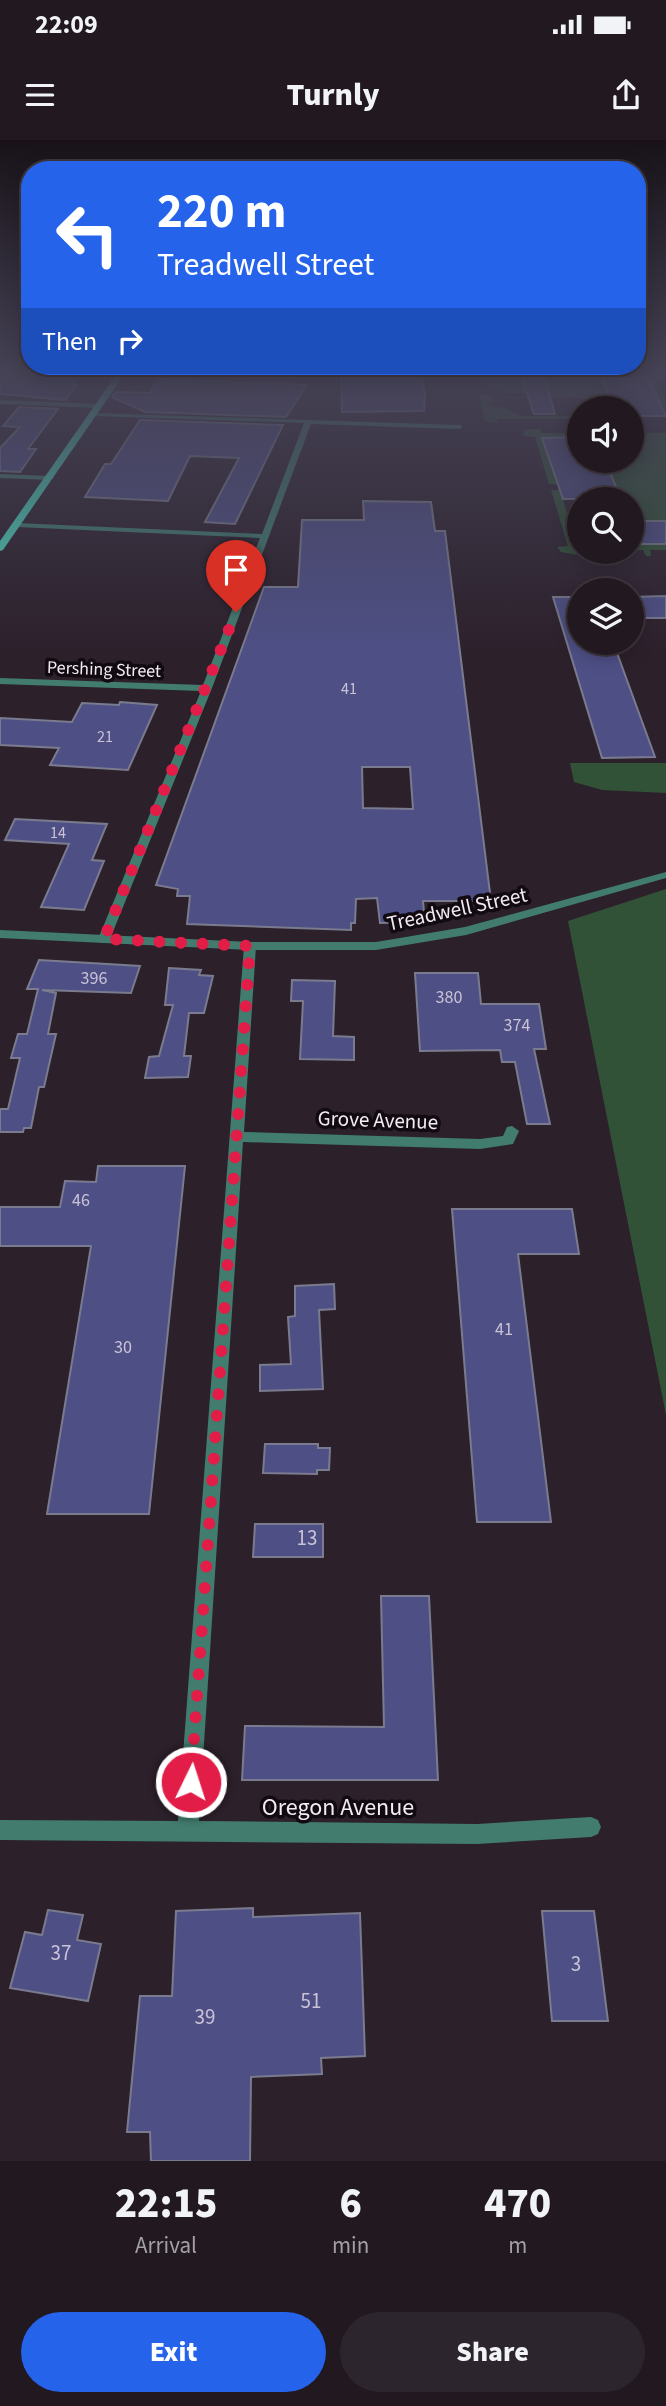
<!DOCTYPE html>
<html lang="en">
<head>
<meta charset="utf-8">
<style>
  body { margin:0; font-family:"Source Sans 3",sans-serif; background:#2d252d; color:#f1f3f6; height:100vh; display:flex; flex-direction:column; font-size:26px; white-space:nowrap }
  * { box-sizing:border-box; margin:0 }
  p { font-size:23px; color:#a2a0a5 }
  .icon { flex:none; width:38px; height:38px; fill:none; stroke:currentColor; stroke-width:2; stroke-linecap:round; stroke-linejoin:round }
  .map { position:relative; height:2021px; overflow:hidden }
  .drawer { display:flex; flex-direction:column; background:#211820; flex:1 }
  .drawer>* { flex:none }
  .hud { position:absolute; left:21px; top:21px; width:625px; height:214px; border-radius:28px; box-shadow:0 4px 18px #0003,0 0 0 2px #3e373e; background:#2563eb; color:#fff; overflow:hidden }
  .buttons { position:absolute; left:567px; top:256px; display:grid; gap:14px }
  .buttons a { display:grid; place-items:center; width:77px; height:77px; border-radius:50%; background:#211820; box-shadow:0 4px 18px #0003,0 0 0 2px #3e373e; font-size:35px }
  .pin { position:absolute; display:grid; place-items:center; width:60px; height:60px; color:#fff; margin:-72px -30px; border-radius:50% 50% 50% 0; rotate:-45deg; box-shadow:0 0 7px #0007 }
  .pin .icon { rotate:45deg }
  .me { position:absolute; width:77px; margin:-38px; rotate:4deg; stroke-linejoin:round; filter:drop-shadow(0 0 5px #0008) }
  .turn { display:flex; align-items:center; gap:24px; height:147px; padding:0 21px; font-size:32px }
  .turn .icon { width:91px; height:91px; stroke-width:2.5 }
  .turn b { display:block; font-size:49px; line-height:60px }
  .then { display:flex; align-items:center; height:66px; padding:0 21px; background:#0003; gap:14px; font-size:26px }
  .eta { display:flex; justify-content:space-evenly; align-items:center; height:119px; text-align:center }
  .eta b { font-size:42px; font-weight:800; line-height:49px }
  .cta { display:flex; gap:14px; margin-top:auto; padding:14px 21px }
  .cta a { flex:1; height:80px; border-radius:42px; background:#2563eb; color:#fff; font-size:28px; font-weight:800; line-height:80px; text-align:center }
  .cta a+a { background:#2d252d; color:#f1f3f6 }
  .status { display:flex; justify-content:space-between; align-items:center; height:49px; padding:0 35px; background:#211820; direction:ltr }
  .status svg { height:19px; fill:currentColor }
  header { display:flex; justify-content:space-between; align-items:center; height:91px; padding:0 21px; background:#211820; font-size:32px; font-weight:800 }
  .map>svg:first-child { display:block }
  .green { fill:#315236 }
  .building { fill:#4e4f85; stroke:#7a7b8e; stroke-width:2; fill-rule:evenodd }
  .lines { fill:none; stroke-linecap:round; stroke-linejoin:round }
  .minor { fill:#417c6e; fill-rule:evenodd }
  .tertiary { fill:#417c6e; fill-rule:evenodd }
  .primary { fill:#4bd5b8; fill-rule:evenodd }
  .route { stroke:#e11d48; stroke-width:12; stroke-dasharray:0 21.6 }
  .labels { text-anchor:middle; stroke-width:7; stroke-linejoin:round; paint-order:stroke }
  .far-number-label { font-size:16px; fill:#cac3d7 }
  .far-street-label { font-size:18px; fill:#f3eaf2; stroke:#110b11 }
  .number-label { font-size:18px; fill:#cac3d7 }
  .street-label { font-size:21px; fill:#f3eaf2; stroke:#110b11 }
  .near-number-label { font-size:21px; fill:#cac3d7 }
  .near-street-label { font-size:24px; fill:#f3eaf2; stroke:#110b11 }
</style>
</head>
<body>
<div class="status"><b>22:09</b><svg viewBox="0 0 49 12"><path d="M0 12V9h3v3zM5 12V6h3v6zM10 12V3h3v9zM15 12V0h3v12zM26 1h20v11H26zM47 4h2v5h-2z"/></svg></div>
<header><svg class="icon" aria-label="menu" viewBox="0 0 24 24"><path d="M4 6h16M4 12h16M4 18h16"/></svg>Turnly<svg class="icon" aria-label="share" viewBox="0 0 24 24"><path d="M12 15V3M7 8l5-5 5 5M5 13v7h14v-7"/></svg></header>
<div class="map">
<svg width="666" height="2021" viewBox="0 0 666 2021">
  <rect width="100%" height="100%" fill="#2c202b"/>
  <path class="green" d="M 474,232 L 483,232 L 485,236 L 663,233 L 666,241 L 657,242 L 666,260 L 666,272 L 649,239 L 614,268 L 596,268 C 585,254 566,257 549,257 L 547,253 L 507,253 L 506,249 L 488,249 L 485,239 L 475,239 Z
    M 479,254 L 488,254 L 493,258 L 494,261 L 489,262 L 490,266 L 506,268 L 520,276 L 579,276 L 579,279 L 497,279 L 497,283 L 485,281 Z
    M 534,289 L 540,289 L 542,293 L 579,293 L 579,297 L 542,298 L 557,342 L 613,341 L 604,320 L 632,320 L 632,298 L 634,297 L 632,293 L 666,293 L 666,381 L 652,381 L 661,404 L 666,405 L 666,410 L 650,410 L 651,416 L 646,416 L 643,410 L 632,410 L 632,404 L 637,404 L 632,389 L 632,359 L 561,353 L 576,403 L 579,403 L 579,411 L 583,411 L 584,416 L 561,412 L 557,407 L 568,406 L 551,350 L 567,350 L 565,345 L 549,344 L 535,297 L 524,296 L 523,290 Z
    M 570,623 L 666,623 L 666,653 L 602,650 L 574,642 Z
    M 666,749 L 666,1275 L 568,781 Z"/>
  <path class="building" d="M 341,232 L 421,232 L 425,255 L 424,271 L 342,272 Z
    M 520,232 L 543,232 L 555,274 L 534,274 Z
    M 0,233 L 78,236 L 72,245 L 77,245 L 65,260 L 0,254 Z
    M 158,239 L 307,245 L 286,277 L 145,272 L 112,257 L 116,252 L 150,253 Z
    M 602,239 L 649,239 L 666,276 L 632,276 L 632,268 L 614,268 Z
    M 19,267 L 58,269 L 28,309 L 36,309 L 20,332 L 0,331 L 0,308 L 20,287 L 3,286 Z
    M 140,280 L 283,285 L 235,384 L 205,382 L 239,318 L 190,316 L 168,361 L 85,357 L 105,324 L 111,324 Z
    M 579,297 L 579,320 L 605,320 L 621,359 L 563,359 L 542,298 Z
    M 363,361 L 431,362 L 435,391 L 445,391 L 491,761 L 423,761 L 425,782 L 380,783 L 377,758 L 356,759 L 355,783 L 351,783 L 351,790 L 187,784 L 190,756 L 177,756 L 178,749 L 156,745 L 264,447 L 298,447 L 302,380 L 364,380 ZM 362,627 L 410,627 L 413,669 L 363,668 Z
    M 632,381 L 666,381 L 666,404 L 632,404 Z
    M 666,456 L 666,478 L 632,478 L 632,457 Z
    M 553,457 L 579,457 L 579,502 L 613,502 L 655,617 L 602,618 Z
    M 120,562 L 157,565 L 128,630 L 50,625 L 59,608 L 0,605 L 0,578 L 72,582 L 82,563 L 119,565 Z
    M 15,679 L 107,684 L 92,720 L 104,721 L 84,770 L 41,767 L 69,704 L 5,700 Z
    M 39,820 L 140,826 L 131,853 L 42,850 L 56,853 L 48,894 L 56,894 L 44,947 L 39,947 L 31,988 L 24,988 L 23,992 L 0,992 L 0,969 L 8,969 L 20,918 L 11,918 L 18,894 L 27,894 L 38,849 L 27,849 Z
    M 169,828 L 201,830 L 199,835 L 213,836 L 204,873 L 189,873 L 184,916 L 191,916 L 188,937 L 145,938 L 149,917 L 159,916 L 173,865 L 165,865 Z
    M 415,833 L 478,833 L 481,864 L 539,864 L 546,909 L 534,909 L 550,984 L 527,984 L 515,922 L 502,922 L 500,910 L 420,911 Z
    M 292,840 L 335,841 L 333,896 L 354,897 L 354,920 L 300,919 L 303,861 L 291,861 Z
    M 98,1026 L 185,1026 L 149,1374 L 47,1374 L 91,1106 L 0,1106 L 0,1067 L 60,1067 L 65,1041 L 96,1042 Z
    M 452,1069 L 572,1069 L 579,1114 L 518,1114 L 551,1382 L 477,1382 Z
    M 334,1144 L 335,1169 L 319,1170 L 323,1249 L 260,1251 L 260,1225 L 291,1224 L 288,1177 L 295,1176 L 295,1146 Z
    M 265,1304 L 318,1304 L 318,1308 L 330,1308 L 329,1330 L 317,1330 L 317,1334 L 263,1333 Z
    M 255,1384 L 323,1384 L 323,1417 L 253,1417 Z
    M 381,1456 L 429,1456 L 438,1640 L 242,1640 L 245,1586 L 384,1587 Z
    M 253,1768 L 253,1777 L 360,1773 L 365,1916 L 321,1918 L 322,1934 L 251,1937 L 250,2021 L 151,2021 L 150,1992 L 127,1992 L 140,1856 L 172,1856 L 176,1771 Z
    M 48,1770 L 83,1775 L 77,1800 L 101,1804 L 88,1861 L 10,1848 L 25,1792 L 42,1795 Z
    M 542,1771 L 594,1771 L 608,1881 L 552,1881 Z"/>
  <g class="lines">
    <path class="minor" d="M 0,260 L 99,264 L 102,266 L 99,268 L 0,264 Z
      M 92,273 L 460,285 L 463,287 L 460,289 L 311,284 L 212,548 L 110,799 L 104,803 L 98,799 L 201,551 L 0,544 L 0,538 L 203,545 L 260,398 L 17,387 L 13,385 L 17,383 L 262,394 L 304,283 L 94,276 Z
      M 0,334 L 50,336 L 54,338 L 50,340 L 0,338 Z
      M 250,802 L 256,806 L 244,992 L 480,999 L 503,996 L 507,987 L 512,986 L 519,991 L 513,1004 L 480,1009 L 243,1002 L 199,1681 L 477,1684 L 591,1677 L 598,1680 L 601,1687 L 598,1694 L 591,1697 L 477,1704 L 0,1700 L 0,1680 L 178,1681 L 244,806 Z"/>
    <path class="tertiary" d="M 666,732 L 666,738 L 466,795 L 376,810 L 250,810 L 0,798 L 0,790 L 250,802 L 376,802 L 465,787 Z"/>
    <path class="primary" d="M 118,232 L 126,232 L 3,410 L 0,411 L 0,401 Z"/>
  </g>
  <linearGradient id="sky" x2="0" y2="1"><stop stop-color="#181218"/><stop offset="0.45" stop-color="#454255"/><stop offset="1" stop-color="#454255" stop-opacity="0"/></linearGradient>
  <rect width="666" height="515" fill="url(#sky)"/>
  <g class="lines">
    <path class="route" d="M 191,1642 L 250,806 L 104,799 L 236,472"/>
  </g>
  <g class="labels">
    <g class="far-number-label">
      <text x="349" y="554">41</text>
      <text x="105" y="602">21</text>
      <text x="58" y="698">14</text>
    </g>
    <g class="far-street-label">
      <text transform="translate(104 529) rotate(2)" y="6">Pershing Street</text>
    </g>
    <g class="number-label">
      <text x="94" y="844">396</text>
      <text x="449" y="863">380</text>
      <text x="517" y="891">374</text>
      <text x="81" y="1066">46</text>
      <text x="504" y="1195">41</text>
      <text x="123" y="1213">30</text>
    </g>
    <g class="street-label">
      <text transform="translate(457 769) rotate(-12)" y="7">Treadwell Street</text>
      <text transform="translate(378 980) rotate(2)" y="7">Grove Avenue</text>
    </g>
    <g class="near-number-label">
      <text x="307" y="1405">13</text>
      <text x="61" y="1820">37</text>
      <text x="576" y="1831">3</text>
      <text x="311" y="1868">51</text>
      <text x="205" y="1884">39</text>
    </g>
    <g class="near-street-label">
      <text x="338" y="1675">Oregon Avenue</text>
    </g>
  </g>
</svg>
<div class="buttons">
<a><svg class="icon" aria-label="sound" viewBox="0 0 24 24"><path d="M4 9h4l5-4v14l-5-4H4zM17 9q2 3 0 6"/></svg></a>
<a><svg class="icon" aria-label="search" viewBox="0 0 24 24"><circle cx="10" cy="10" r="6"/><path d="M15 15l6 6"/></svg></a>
<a><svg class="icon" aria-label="layers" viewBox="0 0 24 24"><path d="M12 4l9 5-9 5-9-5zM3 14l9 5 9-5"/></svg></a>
</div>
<div class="pin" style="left:236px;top:472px;background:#d93025"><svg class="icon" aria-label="arrive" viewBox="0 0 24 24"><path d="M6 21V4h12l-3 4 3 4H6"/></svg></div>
<svg class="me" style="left:191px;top:1642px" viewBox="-20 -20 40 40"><circle r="17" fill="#e11d48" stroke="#fff" stroke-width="3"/><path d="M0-11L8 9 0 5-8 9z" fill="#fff"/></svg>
<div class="hud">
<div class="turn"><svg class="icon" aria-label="left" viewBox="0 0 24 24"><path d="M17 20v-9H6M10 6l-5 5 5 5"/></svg><div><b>220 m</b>Treadwell Street</div></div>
<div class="then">Then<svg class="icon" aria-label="right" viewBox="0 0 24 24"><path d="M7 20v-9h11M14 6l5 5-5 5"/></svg></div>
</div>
</div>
<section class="drawer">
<div class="eta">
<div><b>22:15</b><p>Arrival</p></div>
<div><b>6</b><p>min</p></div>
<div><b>470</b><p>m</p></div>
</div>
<div class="cta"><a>Exit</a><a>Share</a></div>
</section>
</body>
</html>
